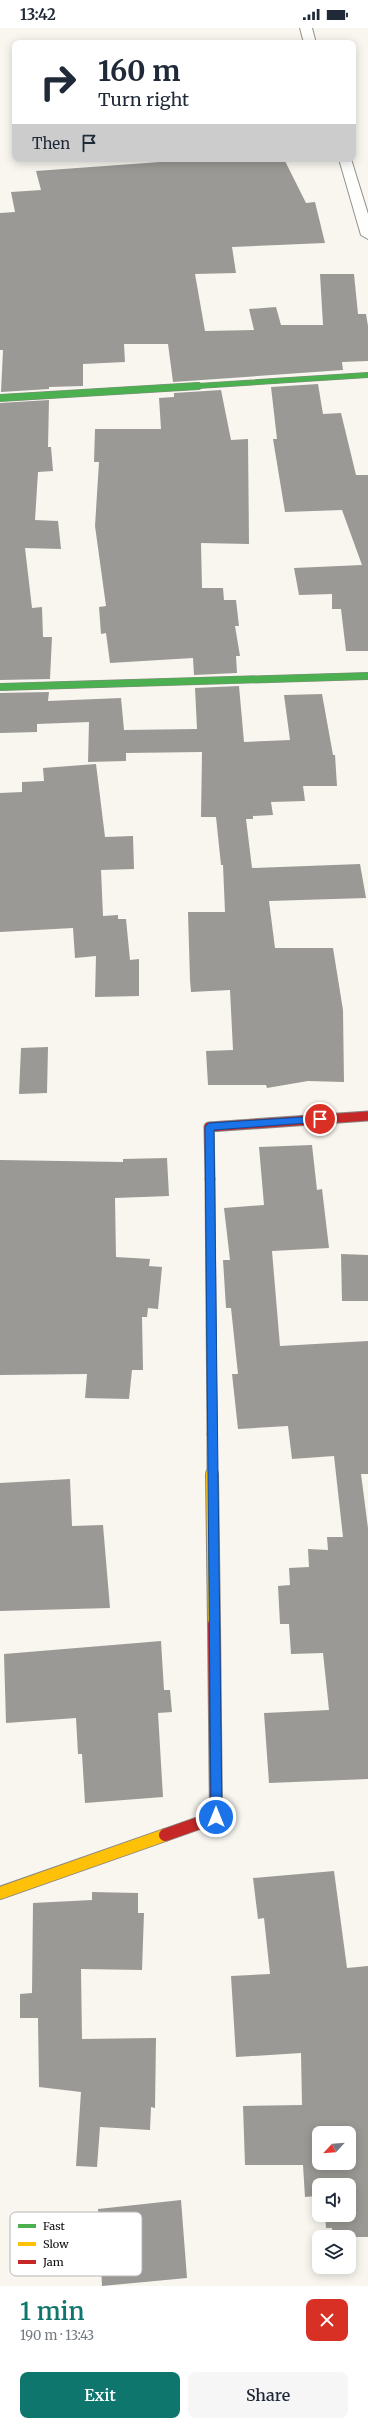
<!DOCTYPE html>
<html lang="en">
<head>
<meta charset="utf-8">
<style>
  body { margin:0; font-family:Merriweather,serif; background:#f6f6f7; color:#1f2937; height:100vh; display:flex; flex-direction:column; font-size:15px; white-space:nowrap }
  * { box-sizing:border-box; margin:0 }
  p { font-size:13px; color:#747a83 }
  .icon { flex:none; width:22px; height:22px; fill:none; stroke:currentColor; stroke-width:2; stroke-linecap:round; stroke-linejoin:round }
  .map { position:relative; height:2258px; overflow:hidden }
  .panel { display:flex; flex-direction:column; background:#fff; flex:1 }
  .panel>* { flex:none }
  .banner { position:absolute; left:12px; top:12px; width:344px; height:122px; border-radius:8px; box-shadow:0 2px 10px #0003; background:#fff; color:#1f2937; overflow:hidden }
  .needle { width:26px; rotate:244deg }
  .fabs { position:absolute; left:312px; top:2098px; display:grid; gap:8px }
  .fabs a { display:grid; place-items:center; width:44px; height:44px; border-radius:8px; background:#fff; box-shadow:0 2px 10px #0003; font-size:20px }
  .pin { position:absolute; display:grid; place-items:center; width:34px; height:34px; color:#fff; margin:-17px; border:2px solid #fff; border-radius:50%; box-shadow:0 1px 4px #0007 }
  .me { position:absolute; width:44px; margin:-22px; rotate:0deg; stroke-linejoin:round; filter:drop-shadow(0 0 3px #0008) }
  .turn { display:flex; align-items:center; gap:14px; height:84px; padding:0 20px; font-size:18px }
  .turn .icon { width:52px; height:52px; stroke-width:2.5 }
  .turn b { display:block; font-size:28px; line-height:34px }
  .then { display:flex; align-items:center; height:38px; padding:0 20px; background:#0003; gap:8px; font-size:15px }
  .round { display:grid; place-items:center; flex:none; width:42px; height:42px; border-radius:8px; background:#f6f6f7 }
  .headline { display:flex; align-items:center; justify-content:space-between; height:68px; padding:0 20px }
  h1 { font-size:24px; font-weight:600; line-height:30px; color:#0f766e }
  .cta { display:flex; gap:8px; margin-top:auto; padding:8px 20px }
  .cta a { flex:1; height:46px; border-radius:8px; background:#0f766e; color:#fff; font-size:16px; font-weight:600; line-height:46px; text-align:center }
  .cta a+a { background:#f6f6f7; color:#1f2937 }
  .status { display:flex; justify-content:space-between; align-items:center; height:28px; padding:0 20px; background:#fff; direction:ltr }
  .status svg { height:11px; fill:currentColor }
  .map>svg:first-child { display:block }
  .building { fill:#9b9995; fill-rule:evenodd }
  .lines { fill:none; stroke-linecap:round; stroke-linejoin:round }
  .street-casing { stroke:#92918e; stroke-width:2 }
  .fast-far2-casing { stroke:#888784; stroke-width:6 }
  .fast-far1-casing { stroke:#888784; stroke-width:8 }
  .fast-casing { stroke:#888784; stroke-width:11 }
  .slow-far1-casing { stroke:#888784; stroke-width:11 }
  .slow-casing { stroke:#888784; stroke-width:14 }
  .jam-far1-casing { stroke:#888784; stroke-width:11 }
  .jam-casing { stroke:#888784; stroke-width:14 }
  .street { fill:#fefefd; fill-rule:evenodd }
  .fast-far2 { stroke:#4caf50; stroke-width:5 }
  .fast-far1 { stroke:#4caf50; stroke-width:7 }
  .fast { stroke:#4caf50; stroke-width:9 }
  .slow-far1 { stroke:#ffc107; stroke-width:9 }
  .slow { stroke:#ffc107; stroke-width:12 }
  .jam-far1 { stroke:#c62828; stroke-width:9 }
  .jam { stroke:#c62828; stroke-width:12 }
  .route { fill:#1a73e8; stroke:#114b97 }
  .key { fill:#fff; stroke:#b6b6b6; stroke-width:1 }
  .key-label { font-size:11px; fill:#0b0b0b }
</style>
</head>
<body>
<div class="status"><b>13:42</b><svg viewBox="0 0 49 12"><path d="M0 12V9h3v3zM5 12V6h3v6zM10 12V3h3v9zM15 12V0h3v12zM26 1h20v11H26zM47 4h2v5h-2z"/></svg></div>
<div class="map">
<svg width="368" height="2258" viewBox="0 0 368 2258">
  <rect width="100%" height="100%" fill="#f8f6ef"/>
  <path class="building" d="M 201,131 L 284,131 L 306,175 L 315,174 L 325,215 L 232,219 L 236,245 L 195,246 L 205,303 L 254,302 L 249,281 L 276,279 L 281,297 L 323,297 L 320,246 L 354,246 L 358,286 L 366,286 L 368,298 L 368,333 L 342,334 L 343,342 L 173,354 L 168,316 L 124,316 L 125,334 L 83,336 L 83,358 L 49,359 L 49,361 L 1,364 L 3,322 L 0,322 L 0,185 L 15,184 L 11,164 L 41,162 L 36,143 Z
    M 318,356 L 323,386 L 341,385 L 356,447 L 368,447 L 368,623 L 346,623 L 341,581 L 332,581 L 332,566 L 299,567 L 294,540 L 362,537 L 342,482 L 285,484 L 273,411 L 277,411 L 271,359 Z
    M 221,362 L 231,412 L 248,411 L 249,516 L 201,515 L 202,560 L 223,560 L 224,572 L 236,572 L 239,598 L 235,598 L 240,628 L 236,628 L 237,645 L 194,647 L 193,630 L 110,635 L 106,605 L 101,606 L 99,579 L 106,578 L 95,498 L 99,434 L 94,434 L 95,401 L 161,401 L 159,370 L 174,369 L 174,365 Z
    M 49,372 L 48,419 L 51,419 L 53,443 L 38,444 L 35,492 L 58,493 L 61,521 L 25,520 L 32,580 L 42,579 L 43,609 L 52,609 L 50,651 L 0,652 L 0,375 Z
    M 239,658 L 244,714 L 290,712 L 284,667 L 322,666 L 333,727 L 335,727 L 337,758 L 303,758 L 305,773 L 271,774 L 273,787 L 253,788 L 253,791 L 246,791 L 252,840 L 360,836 L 366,870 L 269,873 L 275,920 L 333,920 L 343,982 L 344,1054 L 308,1053 L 267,1060 L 266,1057 L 208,1057 L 206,1023 L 233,1022 L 230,962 L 191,964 L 190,952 L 188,884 L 225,884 L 223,837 L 221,837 L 216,789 L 201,789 L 202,724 L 126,725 L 126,733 L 88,734 L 89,694 L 37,696 L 37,704 L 0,705 L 0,665 L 49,664 L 48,673 L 121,670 L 124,702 L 197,701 L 195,660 Z
    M 96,736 L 105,809 L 133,808 L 134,841 L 101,842 L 103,888 L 118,887 L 118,891 L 126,891 L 130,932 L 139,931 L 139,968 L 95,969 L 96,928 L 75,930 L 73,900 L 0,904 L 0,765 L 22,764 L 22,754 L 44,753 L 43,740 Z
    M 48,1019 L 47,1065 L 19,1066 L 21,1020 Z
    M 312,1117 L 317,1162 L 322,1161 L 329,1220 L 272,1223 L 280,1318 L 368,1313 L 368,1446 L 361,1446 L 368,1500 L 368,1751 L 269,1755 L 264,1685 L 329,1682 L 323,1625 L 291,1626 L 289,1596 L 280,1596 L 278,1558 L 290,1557 L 289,1540 L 309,1539 L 308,1521 L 328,1522 L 327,1509 L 343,1509 L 334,1428 L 292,1431 L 288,1398 L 238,1401 L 232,1346 L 238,1346 L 231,1280 L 226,1280 L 223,1232 L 230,1232 L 224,1180 L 264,1177 L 259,1119 Z
    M 167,1130 L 169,1168 L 115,1170 L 116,1229 L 150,1231 L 149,1238 L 162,1239 L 158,1281 L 148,1280 L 147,1289 L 142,1289 L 143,1342 L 132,1342 L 129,1371 L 85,1370 L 87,1346 L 0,1347 L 0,1132 L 123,1134 L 123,1131 Z
    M 341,1226 L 368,1227 L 368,1273 L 342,1273 Z
    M 70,1451 L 72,1498 L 103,1497 L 110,1580 L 0,1583 L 0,1455 Z
    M 161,1613 L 164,1662 L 170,1662 L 172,1684 L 158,1685 L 163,1769 L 85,1775 L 82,1726 L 78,1726 L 76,1690 L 6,1695 L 4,1626 Z
    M 334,1843 L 347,1940 L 368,1938 L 368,2209 L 333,2209 L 332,2200 L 326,2200 L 325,2187 L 349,2187 L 349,2157 L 319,2157 L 319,2185 L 317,2168 L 305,2169 L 303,2137 L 245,2137 L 243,2078 L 302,2077 L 301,2025 L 236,2029 L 231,1948 L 270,1946 L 264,1890 L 258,1891 L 253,1850 ZM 319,2105 L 349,2105 L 349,2135 L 319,2135 Z
    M 92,1864 L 138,1865 L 138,1885 L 144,1885 L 142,1942 L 81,1941 L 82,2011 L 156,2010 L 155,2080 L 151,2079 L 150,2102 L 100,2099 L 97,2139 L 76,2138 L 81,2064 L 39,2059 L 38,1990 L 20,1990 L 20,1966 L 32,1965 L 33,1875 L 92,1872 Z
    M 181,2172 L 187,2250 L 102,2258 L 98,2181 Z"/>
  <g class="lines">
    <g class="street-casing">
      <path id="street" d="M 300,0 L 312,0 L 316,15 L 304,15 Z
        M 339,131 L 351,131 L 368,186 L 368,211 L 361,207 Z"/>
    </g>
    <g class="fast-far2-casing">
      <path id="fast-far2" d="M 182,359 L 368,347"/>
    </g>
    <g class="fast-far1-casing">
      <path id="fast-far1" d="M 0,370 L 198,358
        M 0,659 L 368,648"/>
    </g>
    <g class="fast-casing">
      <path id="fast" d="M 210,1151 L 212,1406"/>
    </g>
    <g class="slow-far1-casing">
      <path id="slow-far1" d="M 212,1406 L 212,1447"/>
    </g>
    <g class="slow-casing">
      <path id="slow" d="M 212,1446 L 214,1596
        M 0,1865 L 165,1807"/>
    </g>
    <g class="jam-far1-casing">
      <path id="jam-far1" d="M 210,1151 L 209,1099 L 368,1088"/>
    </g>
    <g class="jam-casing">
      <path id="jam" d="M 165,1807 L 216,1789 L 214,1596"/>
    </g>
    <use href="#street" class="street"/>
    <use href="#fast-far2" class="fast-far2"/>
    <use href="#fast-far1" class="fast-far1"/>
    <use href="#fast" class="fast"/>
    <use href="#slow-far1" class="slow-far1"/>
    <use href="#slow" class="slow"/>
    <use href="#jam-far1" class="jam-far1"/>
    <use href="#jam" class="jam"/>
  </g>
  <path class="route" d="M 320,1088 L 325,1091 L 320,1094 L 214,1102 L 222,1789 L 221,1793 L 216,1795 L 212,1793 L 211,1789 L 205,1099 L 209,1095 Z"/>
  <rect x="10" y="2184" width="132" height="64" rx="6" class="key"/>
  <rect x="18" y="2196" width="18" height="4" fill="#4caf50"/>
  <rect x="18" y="2214" width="18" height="4" fill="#ffc107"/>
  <rect x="18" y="2232" width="18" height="4" fill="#c62828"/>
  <g class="key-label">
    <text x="43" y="2202">Fast</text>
    <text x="43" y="2220">Slow</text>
    <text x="43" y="2238">Jam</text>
  </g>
</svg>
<div class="fabs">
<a><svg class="needle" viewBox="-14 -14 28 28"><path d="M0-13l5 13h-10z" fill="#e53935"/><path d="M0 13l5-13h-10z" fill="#747a83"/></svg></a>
<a><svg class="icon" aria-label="sound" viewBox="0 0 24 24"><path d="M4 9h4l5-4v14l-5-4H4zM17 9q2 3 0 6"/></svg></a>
<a><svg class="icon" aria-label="layers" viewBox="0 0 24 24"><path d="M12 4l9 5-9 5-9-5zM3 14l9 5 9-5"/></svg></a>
</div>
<div class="pin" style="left:320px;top:1091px;background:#d93025"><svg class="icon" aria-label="arrive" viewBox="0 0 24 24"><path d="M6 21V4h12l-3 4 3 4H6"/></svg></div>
<svg class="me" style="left:216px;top:1789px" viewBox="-20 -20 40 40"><circle r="17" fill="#1a73e8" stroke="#fff" stroke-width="3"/><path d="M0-11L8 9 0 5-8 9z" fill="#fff"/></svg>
<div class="banner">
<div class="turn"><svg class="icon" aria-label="right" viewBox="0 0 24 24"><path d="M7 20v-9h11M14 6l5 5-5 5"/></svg><div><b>160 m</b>Turn right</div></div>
<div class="then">Then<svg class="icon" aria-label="arrive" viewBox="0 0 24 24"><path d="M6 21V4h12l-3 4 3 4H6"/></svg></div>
</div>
</div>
<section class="panel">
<div class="headline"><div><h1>1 min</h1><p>190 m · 13:43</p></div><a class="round" style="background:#d93025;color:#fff"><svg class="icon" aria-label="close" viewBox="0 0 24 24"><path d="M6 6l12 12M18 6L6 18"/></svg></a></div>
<div class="cta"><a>Exit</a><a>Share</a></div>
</section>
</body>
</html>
